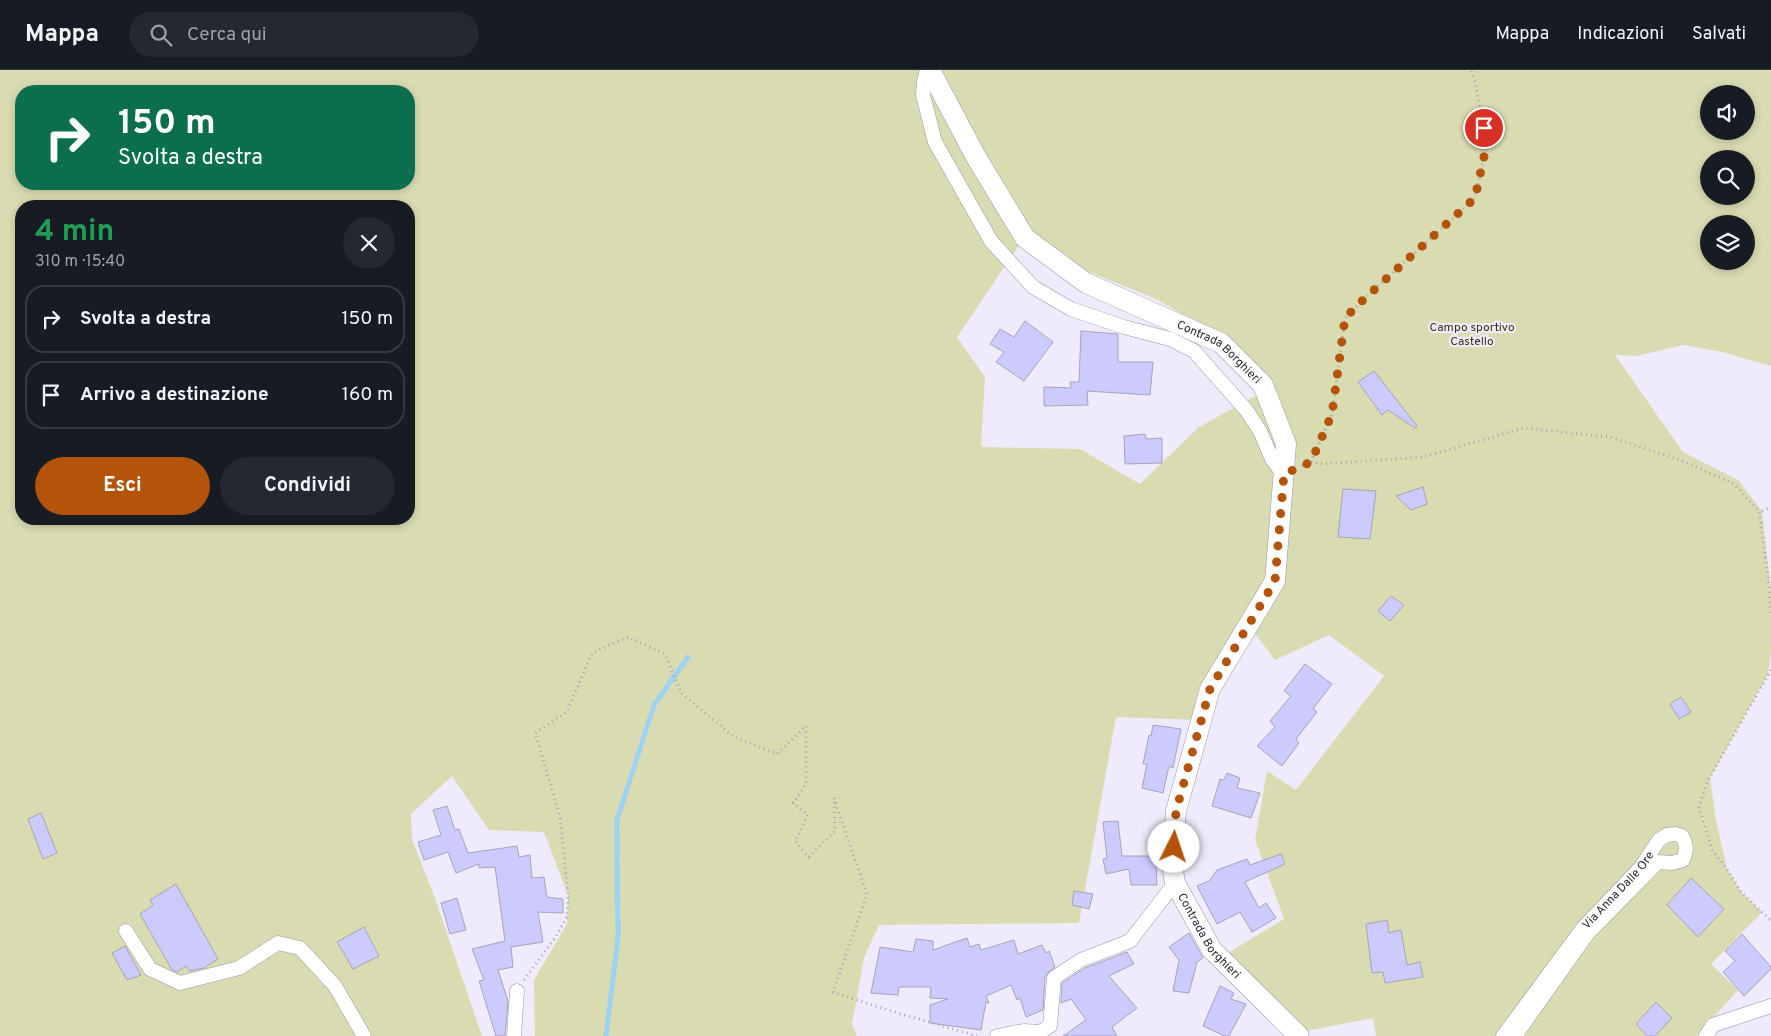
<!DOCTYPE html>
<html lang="it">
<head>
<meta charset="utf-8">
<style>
  body { margin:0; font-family:Overpass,sans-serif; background:#242831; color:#f1f3f6; height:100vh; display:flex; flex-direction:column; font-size:19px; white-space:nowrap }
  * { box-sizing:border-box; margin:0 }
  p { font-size:16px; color:#9ea1a6 }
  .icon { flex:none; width:28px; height:28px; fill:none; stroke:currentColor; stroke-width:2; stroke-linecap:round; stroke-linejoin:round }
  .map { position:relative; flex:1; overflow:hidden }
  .details { position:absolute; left:15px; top:130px; width:400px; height:325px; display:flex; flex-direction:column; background:#171b24; border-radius:20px; box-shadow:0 2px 8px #0003 }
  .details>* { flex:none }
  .top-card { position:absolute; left:15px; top:15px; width:400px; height:105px; border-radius:20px; box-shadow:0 2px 8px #0003; background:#0b6e4f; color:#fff; overflow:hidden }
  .buttons { position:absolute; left:1700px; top:15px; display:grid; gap:10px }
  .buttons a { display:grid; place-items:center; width:55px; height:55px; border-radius:50%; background:#171b24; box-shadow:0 2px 8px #0003; font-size:25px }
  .pin { position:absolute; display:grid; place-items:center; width:42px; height:42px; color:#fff; margin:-21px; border:2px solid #fff; border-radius:50%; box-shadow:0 1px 5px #0007 }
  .me { position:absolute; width:55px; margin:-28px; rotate:4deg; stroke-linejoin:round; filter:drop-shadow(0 0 4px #0008) }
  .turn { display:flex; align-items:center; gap:18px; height:105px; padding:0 20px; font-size:22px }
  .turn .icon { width:65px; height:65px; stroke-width:2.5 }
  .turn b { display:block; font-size:35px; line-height:42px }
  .round { display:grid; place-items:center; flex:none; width:52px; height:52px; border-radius:26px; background:#242831 }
  .summary { display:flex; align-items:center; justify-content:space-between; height:85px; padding:0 20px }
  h1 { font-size:30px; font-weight:700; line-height:38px; color:#1e9e55 }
  .cta { display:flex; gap:10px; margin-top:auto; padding:10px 20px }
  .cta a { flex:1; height:58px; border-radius:30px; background:#b45309; color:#fff; font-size:20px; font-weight:700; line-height:58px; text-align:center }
  .cta a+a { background:#242831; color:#f1f3f6 }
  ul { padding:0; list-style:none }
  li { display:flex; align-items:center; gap:15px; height:68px; margin:0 10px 8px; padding:0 10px; border:2px solid #363941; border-radius:20px }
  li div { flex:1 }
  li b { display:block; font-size:19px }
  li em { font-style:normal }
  header { display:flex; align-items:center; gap:30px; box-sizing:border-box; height:70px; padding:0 25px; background:#171b24; border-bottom:1px solid #363941 }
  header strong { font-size:24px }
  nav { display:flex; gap:28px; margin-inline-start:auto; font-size:18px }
  .search { width:350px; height:45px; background:#242831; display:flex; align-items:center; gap:12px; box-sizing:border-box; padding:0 18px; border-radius:28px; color:#9ea1a6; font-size:19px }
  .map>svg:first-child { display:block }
  .green { fill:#d9dcb1; fill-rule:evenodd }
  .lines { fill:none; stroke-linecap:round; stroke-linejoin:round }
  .stream { stroke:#9cd3f0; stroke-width:5 }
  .building { fill:#cdcbfd; stroke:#a4a4b8 }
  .street-casing { stroke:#9993a7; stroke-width:15 }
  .secondary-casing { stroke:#9993a7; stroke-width:21 }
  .path { stroke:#a8a4b1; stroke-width:3; stroke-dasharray:1 4; stroke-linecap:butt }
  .street { stroke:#fff; stroke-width:14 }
  .secondary { stroke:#fff; stroke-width:20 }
  .route { stroke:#b45309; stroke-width:9; stroke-dasharray:0 16.2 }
  .labels { text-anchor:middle; stroke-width:4.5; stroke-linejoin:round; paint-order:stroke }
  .park-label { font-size:12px; fill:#33340a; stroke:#f0ebfc }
  .street-label { font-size:12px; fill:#2b2830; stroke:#f0ebfc }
</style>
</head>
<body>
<header>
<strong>Mappa</strong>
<div class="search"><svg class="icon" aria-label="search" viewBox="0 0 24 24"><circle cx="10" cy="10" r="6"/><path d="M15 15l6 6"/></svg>Cerca qui</div>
<nav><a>Mappa</a><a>Indicazioni</a><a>Salvati</a></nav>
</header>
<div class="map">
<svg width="1771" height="966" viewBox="0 0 1771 966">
  <rect width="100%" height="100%" fill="#f0ebfc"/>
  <path class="green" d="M 0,0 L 1771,0 L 1771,296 L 1722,282 L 1684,275 L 1636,286 L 1615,285 L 1683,382 L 1738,410 L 1762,441 L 1771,521 L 1771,581 L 1768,604 L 1710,708 L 1716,750 L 1727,799 L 1741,822 L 1762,842 L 1711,894 L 1738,920 L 1697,966 L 1376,966 L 1373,948 L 1306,961 L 1220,888 L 1284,849 L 1255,770 L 1267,701 L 1296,720 L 1384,606 L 1329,565 L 1275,590 L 1246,552 L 1199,650 L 1116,647 L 1079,853 L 879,855 L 864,888 L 852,954 L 857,966 L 535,966 L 534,910 L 567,854 L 568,825 L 544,762 L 489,760 L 452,706 L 411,744 L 412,769 L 436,831 L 482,966 L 0,966 ZM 21,21 L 409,21 L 409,114 L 21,114 ZM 1709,24 L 1746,24 L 1746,61 L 1709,61 ZM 1709,89 L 1746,89 L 1746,126 L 1709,126 ZM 21,136 L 409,136 L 409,449 L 21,449 ZM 1709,154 L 1746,154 L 1746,191 L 1709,191 ZM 1028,162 L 1084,200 L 1154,228 L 1212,261 L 1264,321 L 1199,357 L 1140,414 L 1080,379 L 981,377 L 985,307 L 957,267 Z"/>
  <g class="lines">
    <path class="stream" d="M 606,966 L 618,868 L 617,750 L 654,635 L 688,587"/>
  </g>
  <path class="building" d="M 1025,251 L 1053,272 L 1024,311 L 996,292 L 1004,282 L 990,274 L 1000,259 L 1014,267 Z
    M 1081,261 L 1118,264 L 1118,292 L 1153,292 L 1150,325 L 1087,321 L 1088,335 L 1044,336 L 1044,317 L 1071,318 L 1070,312 L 1079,312 Z
    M 1374,301 L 1417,356 L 1415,358 L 1388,340 L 1382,345 L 1358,312 Z
    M 1145,364 L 1146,369 L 1162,368 L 1162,393 L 1125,394 L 1124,366 Z
    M 1423,417 L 1427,434 L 1411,440 L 1396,426 Z
    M 1343,419 L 1376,421 L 1370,469 L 1338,467 Z
    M 1391,526 L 1404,535 L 1390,551 L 1378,541 Z
    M 1305,594 L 1332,614 L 1313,639 L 1317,642 L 1296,669 L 1299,673 L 1282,696 L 1257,676 L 1275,657 L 1270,651 L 1291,626 L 1284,621 Z
    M 1681,627 L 1691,642 L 1679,649 L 1670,634 Z
    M 1153,655 L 1181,659 L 1173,698 L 1169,696 L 1163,723 L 1142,718 L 1147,694 L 1143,694 L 1149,665 L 1151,666 Z
    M 1227,703 L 1240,708 L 1237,718 L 1260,723 L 1251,748 L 1212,736 L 1220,709 L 1224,710 Z
    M 447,736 L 455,760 L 459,759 L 468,783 L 517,776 L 519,787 L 530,785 L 532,808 L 544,807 L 547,827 L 563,829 L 563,843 L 538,842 L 543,872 L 511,877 L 513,897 L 498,900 L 508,931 L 505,966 L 496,966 L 479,911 L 484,910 L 472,879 L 505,871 L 495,797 L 479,798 L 479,794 L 456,803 L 448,782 L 424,790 L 418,772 L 441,765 L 433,740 Z
    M 41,743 L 57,783 L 43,789 L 28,749 Z
    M 1118,751 L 1122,786 L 1160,786 L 1160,792 L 1156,792 L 1157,815 L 1131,815 L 1129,799 L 1106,804 L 1103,789 L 1107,788 L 1103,752 Z
    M 1281,784 L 1285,794 L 1245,812 L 1259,838 L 1266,833 L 1276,848 L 1252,862 L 1240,842 L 1217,854 L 1197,816 L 1209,811 L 1217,800 L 1247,789 L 1250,795 Z
    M 1691,808 L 1724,839 L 1698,867 L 1667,835 Z
    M 176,814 L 218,889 L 204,898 L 190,901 L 186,896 L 177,902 L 172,900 L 140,844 L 153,835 L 150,830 Z
    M 1074,821 L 1093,824 L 1089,839 L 1072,835 Z
    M 457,828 L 466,860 L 450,864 L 441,833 Z
    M 1387,850 L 1389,863 L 1401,860 L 1407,895 L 1420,892 L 1423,907 L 1385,913 L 1383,902 L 1372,903 L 1366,854 Z
    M 364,857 L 379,886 L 353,899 L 337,872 Z
    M 1189,863 L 1203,888 L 1197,892 L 1189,923 L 1173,921 L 1179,890 L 1169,877 Z
    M 1742,864 L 1771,897 L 1771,899 L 1744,926 L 1723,902 L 1735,891 L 1725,881 Z
    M 967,868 L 970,877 L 979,874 L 981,880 L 1014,870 L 1018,884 L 1042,875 L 1046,883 L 1049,881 L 1055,897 L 1047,903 L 1045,907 L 1043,940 L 1026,947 L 1020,928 L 1017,930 L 1011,915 L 986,926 L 989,933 L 986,932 L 981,960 L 930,953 L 930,935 L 948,929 L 930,928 L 931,917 L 899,917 L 898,925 L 871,923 L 880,877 L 913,882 L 916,869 L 933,871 L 933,880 Z
    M 125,876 L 141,905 L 127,910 L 112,883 Z
    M 1127,882 L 1134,894 L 1109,906 L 1137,938 L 1112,957 L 1117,966 L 1063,966 L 1086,950 L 1071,929 L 1061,933 L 1062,913 L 1085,898 Z
    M 1220,916 L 1234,923 L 1231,929 L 1246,934 L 1229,966 L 1225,966 L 1203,956 Z
    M 1656,932 L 1672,948 L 1655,966 L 1647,966 L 1636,954 Z"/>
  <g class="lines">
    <g class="street-casing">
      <g id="street">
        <path d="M 927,0 L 924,12 L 923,25 L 935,72 L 991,171 L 1033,217 L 1071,239 L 1124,257 L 1170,269 L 1194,281 L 1247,341 L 1260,361 L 1272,389 L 1283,404"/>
        <path d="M 126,861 L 150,899 L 180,913 L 239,898 L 278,873 L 300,878 L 335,916 L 364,966"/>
        <path d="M 514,966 L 517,921"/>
        <path d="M 997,966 L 1023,961 L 1040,962 L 1050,956 L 1054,908 L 1081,890 L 1130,871 L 1175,813"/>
        <path id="s1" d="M 1503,966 L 1583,858 L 1641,797 L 1659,770 L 1667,765 L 1675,764 L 1682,766 C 1687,776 1687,780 1683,790 L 1672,793 L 1658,792 L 1588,863 L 1515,966"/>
        <path d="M 1706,966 L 1713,955 L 1771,936"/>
      </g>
    </g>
    <g class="secondary-casing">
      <g id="secondary">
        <path id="s2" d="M 930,0 L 976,87 L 1025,168 L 1086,213 L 1221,273 L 1263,315 L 1286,374 L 1275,511 L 1210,619 L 1176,741 L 1172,794 L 1175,813 L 1212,880 L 1299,966"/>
      </g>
    </g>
    <path class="path" d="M 1311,392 L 1322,394 L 1423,387 L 1524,358 L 1610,367 L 1680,390 L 1734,414 L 1759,441 L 1769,514 L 1771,546
      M 1302,396 L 1311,392 L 1332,344 L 1345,248 L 1363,230 L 1475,128 L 1487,73 L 1475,12 L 1471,0
      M 1762,441 L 1771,437
      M 1771,600 L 1707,712 L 1699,737 L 1712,780 L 1727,799 L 1741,822 L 1771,851
      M 524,910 L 555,868 L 567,847 L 568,825 L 560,746 L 535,663 L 567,642 L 592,583 L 628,567 L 665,584 L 681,623 L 734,667 L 777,684 L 806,656 L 806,714 L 793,733 L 808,745 L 795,771 L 809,787 L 835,761 L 834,728 L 867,824 L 833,922 L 891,941 L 977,966"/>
    <use href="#street" class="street"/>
    <use href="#secondary" class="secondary"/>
  </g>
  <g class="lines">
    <path class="route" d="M 1174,777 L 1176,741 L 1210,619 L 1275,511 L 1284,404 L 1311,392 L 1332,344 L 1345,248 L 1363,230 L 1475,128 L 1487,73 L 1484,58"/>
  </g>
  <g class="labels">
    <g class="park-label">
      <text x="1472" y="261">Campo sportivo<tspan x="1472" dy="14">Castello</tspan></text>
    </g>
    <g class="street-label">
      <text dy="4" stroke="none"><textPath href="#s2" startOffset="420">Contrada Borghieri</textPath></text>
      <text dy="4" stroke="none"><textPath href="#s1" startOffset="186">Via Anna Dalle Ore</textPath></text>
      <text dy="4" stroke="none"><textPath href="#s2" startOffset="1065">Contrada Borghieri</textPath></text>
    </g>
  </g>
</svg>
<div class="buttons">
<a><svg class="icon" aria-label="sound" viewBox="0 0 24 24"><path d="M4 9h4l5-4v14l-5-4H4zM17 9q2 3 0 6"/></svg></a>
<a><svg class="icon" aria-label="search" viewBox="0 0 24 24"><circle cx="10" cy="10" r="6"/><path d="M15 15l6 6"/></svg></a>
<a><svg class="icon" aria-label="layers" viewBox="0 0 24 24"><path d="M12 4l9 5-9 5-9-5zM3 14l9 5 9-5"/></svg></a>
</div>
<div class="pin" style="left:1484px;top:58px;background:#d93025"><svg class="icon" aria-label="arrive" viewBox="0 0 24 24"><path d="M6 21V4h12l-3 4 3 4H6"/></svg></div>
<svg class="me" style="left:1174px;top:777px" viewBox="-20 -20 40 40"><circle r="19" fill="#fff"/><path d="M0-13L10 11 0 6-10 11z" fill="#b45309"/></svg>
<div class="top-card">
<div class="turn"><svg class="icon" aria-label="right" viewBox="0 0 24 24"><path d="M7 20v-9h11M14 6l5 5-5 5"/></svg><div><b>150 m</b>Svolta a destra</div></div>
</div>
<section class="details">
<div class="summary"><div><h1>4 min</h1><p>310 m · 15:40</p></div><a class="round"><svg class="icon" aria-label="close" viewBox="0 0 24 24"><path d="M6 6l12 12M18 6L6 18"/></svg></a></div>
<ul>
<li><svg class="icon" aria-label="right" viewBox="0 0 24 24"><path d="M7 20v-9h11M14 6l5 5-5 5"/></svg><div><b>Svolta a destra</b></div><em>150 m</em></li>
<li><svg class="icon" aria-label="arrive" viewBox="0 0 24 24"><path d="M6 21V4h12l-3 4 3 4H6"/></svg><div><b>Arrivo a destinazione</b></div><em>160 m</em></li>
</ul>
<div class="cta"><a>Esci</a><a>Condividi</a></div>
</section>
</div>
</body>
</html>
